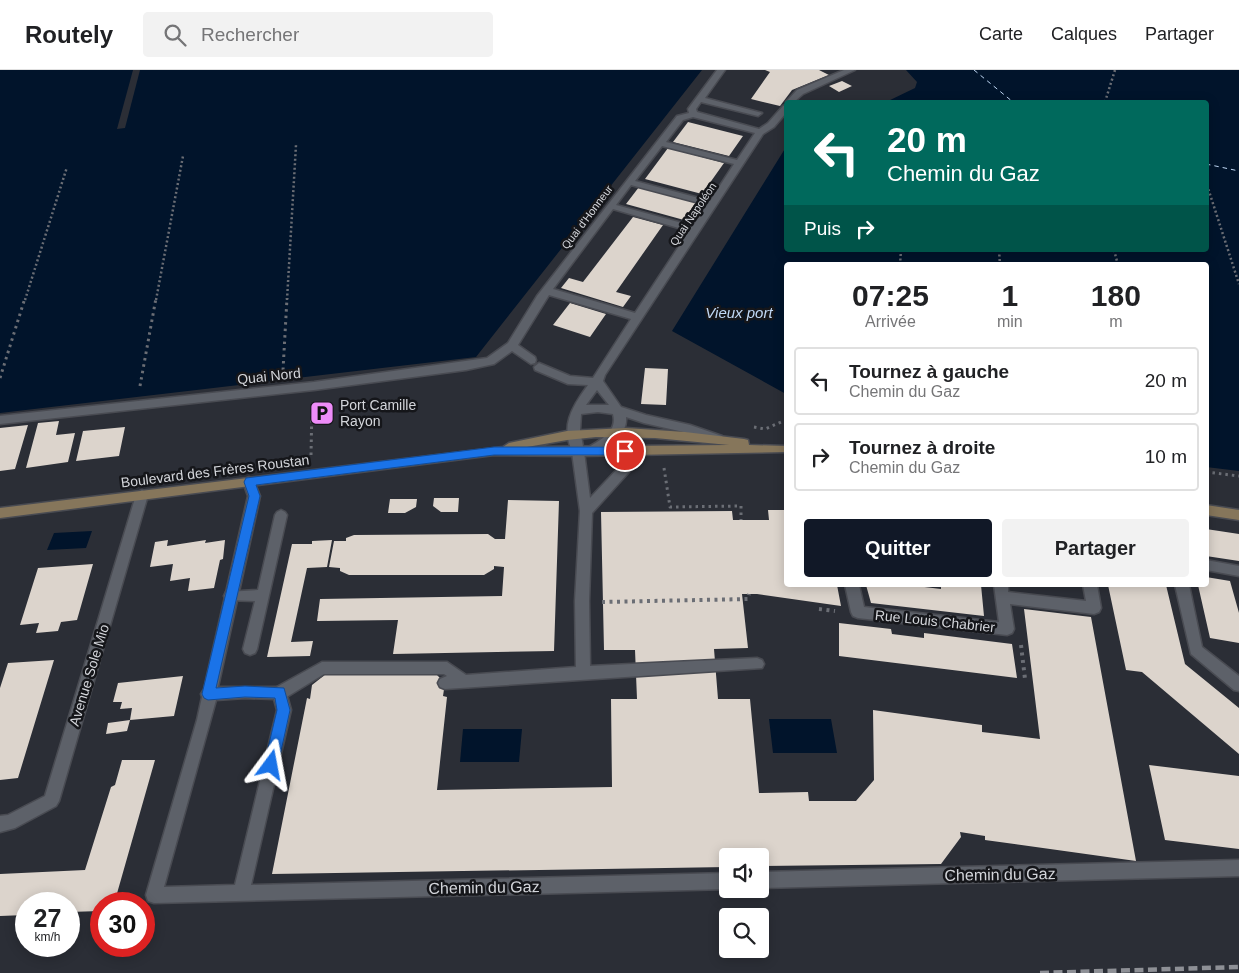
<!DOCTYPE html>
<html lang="fr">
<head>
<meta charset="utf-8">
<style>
  body { margin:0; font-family:Arial,sans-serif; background:#f2f2f2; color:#202124; height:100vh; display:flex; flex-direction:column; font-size:19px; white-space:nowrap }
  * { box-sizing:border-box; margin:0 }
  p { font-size:16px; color:#757577 }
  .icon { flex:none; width:28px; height:28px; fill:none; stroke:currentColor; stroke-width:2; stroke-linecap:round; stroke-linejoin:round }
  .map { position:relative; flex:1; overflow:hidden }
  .panel { position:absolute; left:784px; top:192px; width:425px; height:325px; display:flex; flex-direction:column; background:#fff; border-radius:5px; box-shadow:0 2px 12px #0003 }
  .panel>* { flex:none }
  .hud { position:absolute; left:784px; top:30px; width:425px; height:152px; border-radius:5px; box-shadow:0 2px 12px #0003; background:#00695c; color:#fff; overflow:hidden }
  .tools { position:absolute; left:719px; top:778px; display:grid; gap:10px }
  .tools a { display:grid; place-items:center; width:50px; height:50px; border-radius:5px; background:#fff; box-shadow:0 2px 12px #0003; font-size:25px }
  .speed { position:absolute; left:15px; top:822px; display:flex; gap:10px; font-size:25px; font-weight:700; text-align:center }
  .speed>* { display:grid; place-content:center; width:65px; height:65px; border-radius:50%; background:#fff; box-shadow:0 2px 12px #0003; line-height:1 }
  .speed small { font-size:12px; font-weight:400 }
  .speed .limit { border:8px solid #d22; background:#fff; color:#111 }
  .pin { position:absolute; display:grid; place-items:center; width:42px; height:42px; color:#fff; margin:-21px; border:2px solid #fff; border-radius:50%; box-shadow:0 1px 5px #0007 }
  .me { position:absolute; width:55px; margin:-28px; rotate:13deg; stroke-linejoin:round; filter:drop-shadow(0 0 4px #0008) }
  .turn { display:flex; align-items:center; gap:18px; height:105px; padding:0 20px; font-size:22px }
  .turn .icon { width:65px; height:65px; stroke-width:2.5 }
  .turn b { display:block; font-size:35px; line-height:42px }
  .then { display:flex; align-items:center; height:48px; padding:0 20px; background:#0003; gap:10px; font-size:19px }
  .eta { display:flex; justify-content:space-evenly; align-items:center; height:85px; text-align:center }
  .eta b { font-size:30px; font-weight:700; line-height:35px }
  .primary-button { display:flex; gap:10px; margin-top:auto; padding:10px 20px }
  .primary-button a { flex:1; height:58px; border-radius:5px; background:#111827; color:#fff; font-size:20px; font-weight:700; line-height:58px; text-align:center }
  .primary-button a+a { background:#f2f2f2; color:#202124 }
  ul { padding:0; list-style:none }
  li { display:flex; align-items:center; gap:15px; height:68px; margin:0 10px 8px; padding:0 10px; border:2px solid #e0e0e0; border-radius:5px }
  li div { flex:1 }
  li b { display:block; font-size:19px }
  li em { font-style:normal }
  header { display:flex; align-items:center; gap:30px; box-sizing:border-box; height:70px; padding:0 25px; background:#fff; border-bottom:1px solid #e0e0e0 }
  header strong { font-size:24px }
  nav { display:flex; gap:28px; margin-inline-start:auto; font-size:18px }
  .search { width:350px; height:45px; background:#f2f2f2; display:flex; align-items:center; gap:12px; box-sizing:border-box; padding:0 18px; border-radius:5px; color:#757577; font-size:19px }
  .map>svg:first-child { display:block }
  .water { fill:#01142b }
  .pier { fill:#2b2e36 }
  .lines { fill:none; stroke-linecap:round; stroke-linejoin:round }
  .ferry { stroke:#c0d8f5; stroke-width:1; stroke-dasharray:4.5 4; stroke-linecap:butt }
  .building { fill:#dcd4cc }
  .lane-casing { stroke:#494b52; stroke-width:3 }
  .street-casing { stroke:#494b52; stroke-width:3 }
  .secondary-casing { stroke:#494b52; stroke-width:3 }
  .path-far2 { stroke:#6b6e75; stroke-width:2.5; stroke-dasharray:2 2.5; stroke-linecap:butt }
  .path-far1 { stroke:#6b6e75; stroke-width:3; stroke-dasharray:2.5 4; stroke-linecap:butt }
  .path { stroke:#6b6e75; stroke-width:4; stroke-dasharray:3 4.5; stroke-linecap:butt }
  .lane { fill:#5d6169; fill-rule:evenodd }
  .street { fill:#5d6169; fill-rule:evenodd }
  .secondary { fill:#86765b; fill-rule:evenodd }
  .rail { stroke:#8e9096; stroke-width:4.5; stroke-dasharray:9 4.5; stroke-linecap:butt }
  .route { fill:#1a73e8; stroke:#114b97 }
  .labels { text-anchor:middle; stroke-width:5; stroke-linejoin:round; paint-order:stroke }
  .far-street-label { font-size:11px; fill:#d3d5da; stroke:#15161a }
  .street-label { font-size:14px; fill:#d3d5da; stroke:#15161a }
  .poi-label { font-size:14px; fill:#d3d5da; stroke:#15161a; text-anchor:start }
  .water-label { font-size:15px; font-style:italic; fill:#c0d8f5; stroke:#15161a }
  .near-street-label { font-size:16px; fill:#d3d5da; stroke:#15161a }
</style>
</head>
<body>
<header>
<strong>Routely</strong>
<div class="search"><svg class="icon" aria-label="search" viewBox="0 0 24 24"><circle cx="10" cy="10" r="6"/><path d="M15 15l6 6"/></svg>Rechercher</div>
<nav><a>Carte</a><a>Calques</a><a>Partager</a></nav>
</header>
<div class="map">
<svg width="1239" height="903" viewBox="0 0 1239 903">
  <rect width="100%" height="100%" fill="#2b2e36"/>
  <path class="water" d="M 0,0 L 702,0 L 476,287 L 0,343 Z
    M 906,0 L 1239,0 L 1239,401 L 1206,397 L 1206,195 L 786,195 L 786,324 L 672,261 L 786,77 L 786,180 L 1206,180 L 1206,32 L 886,32 L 915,18 L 917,12 Z
    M 92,461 L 86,478 L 47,480 L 54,463 Z
    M 769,649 L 831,649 L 837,683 L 773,683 Z
    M 463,659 L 522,659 L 519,692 L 460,692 Z"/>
  <path class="pier" d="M 133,0 L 140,0 L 125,58 L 117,59 Z"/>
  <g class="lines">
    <path class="ferry" d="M 974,0 L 1013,32
      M 1206,94 L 1239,101"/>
  </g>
  <path class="building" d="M 765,0 L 819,0 L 829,5 L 792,20 L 780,36 L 751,29 L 770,2 Z
    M 842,11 L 852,16 L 839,22 L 829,16 Z
    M 688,52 L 743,66 L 729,86 L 673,72 Z
    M 668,78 L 724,93 L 702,124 L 645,109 Z
    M 639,117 L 696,132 L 684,150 L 626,134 Z
    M 633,147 L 663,155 L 616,222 L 631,226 L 623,237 L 561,218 L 569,208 L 583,212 Z
    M 570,233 L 606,244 L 590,267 L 553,255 Z
    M 645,298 L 668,299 L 666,335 L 641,334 Z
    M 59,351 L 56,365 L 75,363 L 68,392 L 26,398 L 38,353 Z
    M 28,355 L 15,399 L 0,401 L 0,358 Z
    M 125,357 L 119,386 L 76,391 L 83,361 Z
    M 434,428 L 459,428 L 458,442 L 441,442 L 433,436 Z
    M 390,429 L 417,429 L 416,437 L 405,443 L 388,443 Z
    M 508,430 L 559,431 L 554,581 L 393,584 L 398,550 L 317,551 L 320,529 L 502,526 L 504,497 L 494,496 L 494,499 L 484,505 L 349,505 L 340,501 L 340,498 L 329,497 L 334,471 L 346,471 L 346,468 L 354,465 L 488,464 L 495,469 L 505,469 Z
    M 768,440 L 786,440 L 786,515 L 837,515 L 841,536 L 757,524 L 742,524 L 748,578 L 714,579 L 718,629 L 750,629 L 759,723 L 808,722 L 809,731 L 856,731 L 874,710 L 873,640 L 982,655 L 982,662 L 1040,669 L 1024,539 L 1091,547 L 1136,791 L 985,770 L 985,766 L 960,762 L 961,767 L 941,794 L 760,796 L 760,786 L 728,786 L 728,797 L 272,804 L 307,628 L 310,629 L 312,615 L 326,604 L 434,602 L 445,613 L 443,626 L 447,627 L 437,720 L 612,717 L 611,629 L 637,629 L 635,580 L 604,580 L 601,442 L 732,441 L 733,450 L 769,450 Z
    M 1206,459 L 1239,464 L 1239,491 L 1206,486 Z
    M 168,470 L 167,476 L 206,470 L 205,473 L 225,470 L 223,489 L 220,490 L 214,518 L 188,521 L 190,508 L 170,511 L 173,494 L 150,497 L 155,472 Z
    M 332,470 L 327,497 L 307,498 L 291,572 L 313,571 L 310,586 L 267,587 L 292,474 L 312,474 L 312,471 Z
    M 93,494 L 77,550 L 61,552 L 58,561 L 36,563 L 39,553 L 20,555 L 38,498 Z
    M 1206,507 L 1230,511 L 1239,543 L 1239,573 L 1210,568 L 1198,515 L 1206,515 Z
    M 866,515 L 908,515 L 941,519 L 941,515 L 981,515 L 984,546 L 871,533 Z
    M 1108,515 L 1166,515 L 1185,594 L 1239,638 L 1239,684 L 1142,602 L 1126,600 Z
    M 839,553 L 891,559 L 892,564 L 924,568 L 924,563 L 1012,574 L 1017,608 L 839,586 Z
    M 54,590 L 18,708 L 0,710 L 0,618 L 8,593 Z
    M 183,606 L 174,646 L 130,650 L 132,638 L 120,639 L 122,632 L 113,632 L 118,613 Z
    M 130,650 L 127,661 L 106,664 L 108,653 Z
    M 122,690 L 155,690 L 114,834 L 101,834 L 101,841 L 69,842 L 69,834 L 26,834 L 26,845 L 0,846 L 0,804 L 85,800 L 111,717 L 115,715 Z
    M 1149,695 L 1239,706 L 1239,779 L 1165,770 Z"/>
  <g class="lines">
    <g class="lane-casing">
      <path id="lane" d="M 642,376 L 648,380 L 646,383 L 592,443 L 589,531 L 590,596 L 757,588 L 762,590 L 764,594 L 762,598 L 445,619 L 440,617 L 438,613 L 440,609 L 447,606 L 444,604 L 324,604 L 285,628 L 280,629 L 275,628 L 273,623 L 275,618 L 322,592 L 447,592 L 466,605 L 576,597 L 575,531 L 580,441 L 572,382 L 578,378 L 584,382 L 590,428 L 638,377 Z
        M 281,440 L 285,442 L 287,445 L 257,579 L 255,583 L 250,585 L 245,583 L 243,579 L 255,531 L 226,530 L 224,526 L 226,522 L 258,520 L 275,445 L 277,442 Z"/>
    </g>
    <g class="street-casing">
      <path id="street" d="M 717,0 L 725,0 L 705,28 L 762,43 L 758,46 L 701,32 L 696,39 L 697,42 L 759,59 L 768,53 L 783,36 L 786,35 L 786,43 L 774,57 L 763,64 L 605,305 L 603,311 L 621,337 L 646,345 L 690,355 L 722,366 L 724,369 L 722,372 L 718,373 L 688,363 L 644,353 L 626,347 C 628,365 607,381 591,385 L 585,381 L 587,378 C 600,370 618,362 613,344 L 598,342 L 581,344 L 580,360 L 584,382 L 578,386 L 574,385 C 559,357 572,337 588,315 L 568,314 L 535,300 L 534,297 L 539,293 L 570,306 L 593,308 L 631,249 L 549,225 L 518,275 L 535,287 L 536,290 L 535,293 L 531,294 L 512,281 L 494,294 L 466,300 L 314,320 L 0,354 L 0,346 L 314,312 L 487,288 L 508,273 L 537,226 L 677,46 L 689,43 L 688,39 ZM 693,47 L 755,63 L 737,90 L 666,72 L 683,50 ZM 662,76 L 734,94 L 710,131 L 635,111 ZM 631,115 L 707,135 L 693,156 L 616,135 ZM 613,139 L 689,161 L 635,243 L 553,219 ZM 597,320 L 609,335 L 586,335 Z
        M 844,0 L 855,0 L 803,24 L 794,32 L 786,32 L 797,20 Z
        M 249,407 L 253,409 L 260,426 L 218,617 L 280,617 L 285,618 L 291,640 L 251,815 L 728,803 L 729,819 L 154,833 L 148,831 L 146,825 L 197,650 L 202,627 L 201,624 L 204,619 L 248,426 L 243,412 L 245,409 ZM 245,628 L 274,629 L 277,640 L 235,815 L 164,817 L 216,630 Z
        M 142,420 L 146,422 L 148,425 L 59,731 L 56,736 L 15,758 L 0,762 L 0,746 L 8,745 L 45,726 L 136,425 L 138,422 Z
        M 1206,490 L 1239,496 L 1239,506 L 1206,500 Z
        M 845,515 L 859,515 L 864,537 L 999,552 L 994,515 L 1008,515 L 1008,522 L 1086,531 L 1083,515 L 1097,515 L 1101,538 L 1099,542 L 1094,544 L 1010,534 L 1014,559 L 1012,563 L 1007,565 L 858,548 L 853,546 L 851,542 Z
        M 1175,515 L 1189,515 L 1202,577 L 1239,606 L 1239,621 L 1234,620 L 1191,584 Z
        M 1239,790 L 1239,806 L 760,818 L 760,802 Z"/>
    </g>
    <g class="secondary-casing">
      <path id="secondary" d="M 626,358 L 685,362 L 744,369 L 748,370 L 749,375 L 786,376 L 786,382 L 578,386 L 494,385 L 0,448 L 0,438 L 503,377 L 509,373 L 567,361 ZM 596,367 L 655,368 L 729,375 L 527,377 L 567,370 Z
        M 1206,435 L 1239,440 L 1239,450 L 1206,445 Z"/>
    </g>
    <path class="path-far2" d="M 1105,32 L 1115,0
      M 1207,115 L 1239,214
      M 999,180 L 1000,195
      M 1114,180 L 1118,195
      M 900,195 L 901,180
      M 25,230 L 67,97
      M 156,230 L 183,86
      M 287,230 L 296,75"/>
    <path class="path-far1" d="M 283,300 L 287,228
      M 0,308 L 25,228
      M 140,316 L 156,228
      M 754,357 L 765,359 L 786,350
      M 311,385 L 312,334
      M 664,398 L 670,437 L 741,436 L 741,450
      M 1206,402 L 1239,406"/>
    <path class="path" d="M 602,532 L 748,529 L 749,524
      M 819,539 L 835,541
      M 1021,575 L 1025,609
      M 121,884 L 125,876"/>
    <use href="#lane" class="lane"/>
    <use href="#street" class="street"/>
    <use href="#secondary" class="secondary"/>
    <path class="rail" d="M 1040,903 L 1239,897"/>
  </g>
  <path class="route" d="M 494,377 L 625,377 L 630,381 L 625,385 L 494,385 L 256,415 L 260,426 L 216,618 L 245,616 L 284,618 L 290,640 L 278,695 L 276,699 L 271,701 L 266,699 L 264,695 L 277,640 L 275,628 L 245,627 L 208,630 L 204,628 L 202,624 L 249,426 L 244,412 L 246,408 Z"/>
  <defs>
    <g id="parking-square" transform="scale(1.25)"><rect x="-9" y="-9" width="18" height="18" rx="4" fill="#ee8cf8" stroke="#15161a"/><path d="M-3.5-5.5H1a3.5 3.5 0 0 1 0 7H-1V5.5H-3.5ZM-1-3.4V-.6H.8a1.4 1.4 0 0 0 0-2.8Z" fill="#111"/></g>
  </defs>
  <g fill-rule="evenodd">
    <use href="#parking-square" x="322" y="343"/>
  </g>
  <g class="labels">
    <g class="far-street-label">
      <text transform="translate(693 144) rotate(-56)" y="4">Quai Napoléon</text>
      <text transform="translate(587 147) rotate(-53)" y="4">Quai d'Honneur</text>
    </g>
    <g class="street-label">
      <text transform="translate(269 306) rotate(-6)" y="5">Quai Nord</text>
      <text transform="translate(215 401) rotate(-7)" y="5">Boulevard des Frères Roustan</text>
      <text transform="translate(935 551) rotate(6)" y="5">Rue Louis Chabrier</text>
      <text transform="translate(89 605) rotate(-73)" y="5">Avenue Sole Mio</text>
    </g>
    <g class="poi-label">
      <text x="340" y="340">Port Camille<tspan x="340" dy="16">Rayon</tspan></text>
    </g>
    <g class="water-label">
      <text x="739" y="248">Vieux port</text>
    </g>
    <g class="near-street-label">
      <text transform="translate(1000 804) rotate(-1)" y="6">Chemin du Gaz</text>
      <text transform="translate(484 817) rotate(-1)" y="6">Chemin du Gaz</text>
    </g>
  </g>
</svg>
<div class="tools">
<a><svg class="icon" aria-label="sound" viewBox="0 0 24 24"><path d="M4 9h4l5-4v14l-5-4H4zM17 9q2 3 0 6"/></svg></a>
<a><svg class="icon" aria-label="search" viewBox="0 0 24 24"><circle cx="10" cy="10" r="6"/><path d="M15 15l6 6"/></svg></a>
</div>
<div class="speed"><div>27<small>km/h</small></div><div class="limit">30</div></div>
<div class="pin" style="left:625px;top:381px;background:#d93025"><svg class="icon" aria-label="arrive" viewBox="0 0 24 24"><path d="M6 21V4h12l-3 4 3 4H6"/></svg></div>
<svg class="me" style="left:271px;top:695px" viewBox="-20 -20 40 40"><path d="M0-17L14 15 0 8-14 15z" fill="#1a73e8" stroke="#fff" stroke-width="4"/></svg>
<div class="hud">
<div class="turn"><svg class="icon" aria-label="left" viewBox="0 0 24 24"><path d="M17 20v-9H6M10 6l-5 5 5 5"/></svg><div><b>20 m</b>Chemin du Gaz</div></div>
<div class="then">Puis<svg class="icon" aria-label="right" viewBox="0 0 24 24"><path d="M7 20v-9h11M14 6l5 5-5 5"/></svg></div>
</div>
<section class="panel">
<div class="eta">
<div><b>07:25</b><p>Arrivée</p></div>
<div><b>1</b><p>min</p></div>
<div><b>180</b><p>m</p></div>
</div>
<ul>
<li><svg class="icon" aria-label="left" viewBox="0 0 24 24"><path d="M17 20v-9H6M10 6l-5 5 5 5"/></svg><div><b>Tournez à gauche</b><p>Chemin du Gaz</p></div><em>20 m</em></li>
<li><svg class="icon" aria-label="right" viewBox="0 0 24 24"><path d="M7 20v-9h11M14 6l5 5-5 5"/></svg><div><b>Tournez à droite</b><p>Chemin du Gaz</p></div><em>10 m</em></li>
</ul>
<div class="primary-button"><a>Quitter</a><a>Partager</a></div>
</section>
</div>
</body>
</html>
